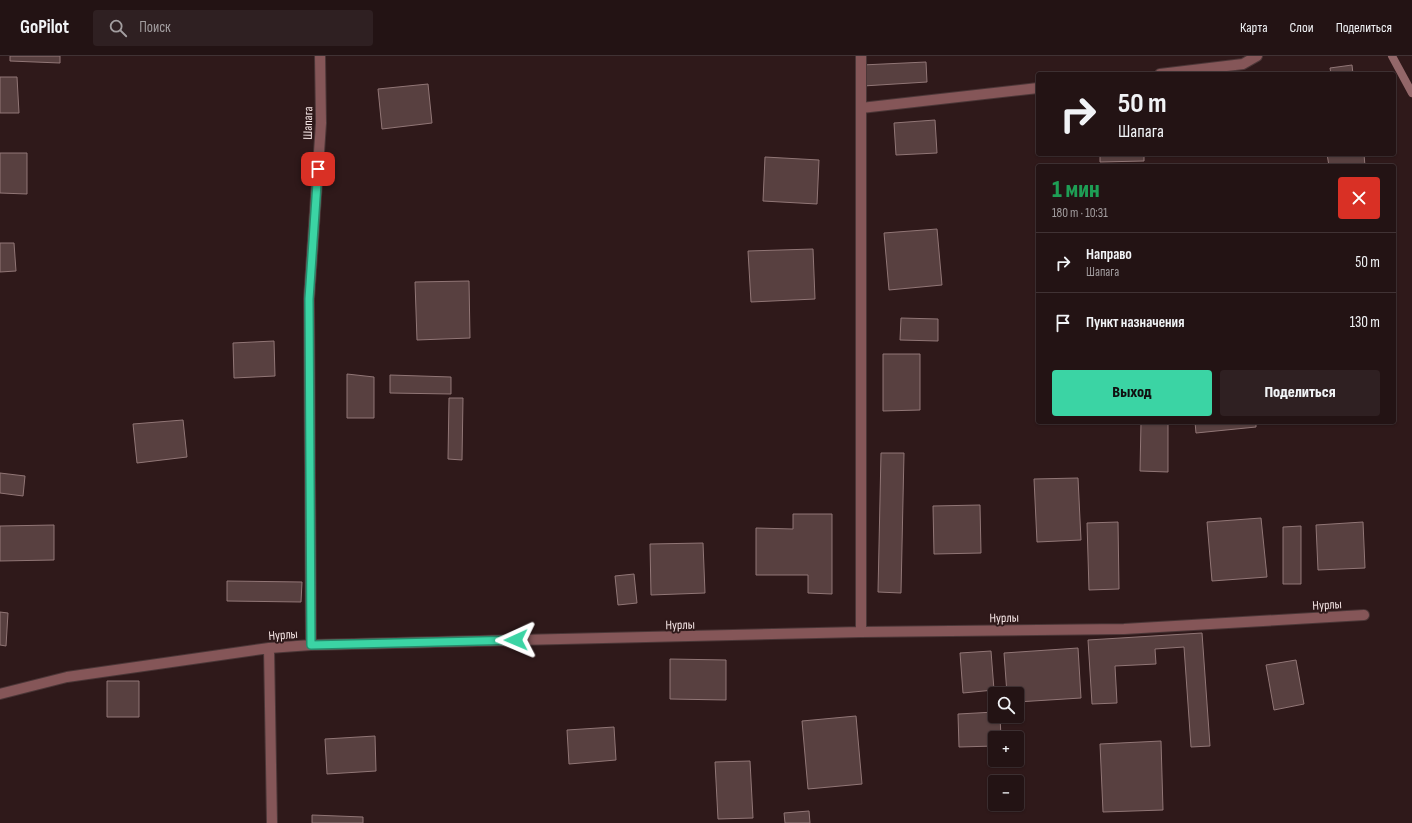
<!DOCTYPE html>
<html lang="ru">
<head>
<meta charset="utf-8">
<style>
  body { margin:0; font-family:"Sofia Sans Condensed",sans-serif; background:#2f2022; color:#f1f3f6; height:100vh; display:flex; flex-direction:column; font-size:15px; white-space:nowrap }
  * { box-sizing:border-box; margin:0 }
  p { font-size:13px; color:#a39ea0 }
  .icon { flex:none; width:22px; height:22px; fill:none; stroke:currentColor; stroke-width:2; stroke-linecap:round; stroke-linejoin:round }
  .map { position:relative; flex:1; overflow:hidden }
  .panel { position:absolute; left:1036px; top:108px; width:360px; height:260px; display:flex; flex-direction:column; background:#231314; border-radius:4px; box-shadow:0 1px 3px #0004,0 0 0 1px #403234 }
  .panel>* { flex:none }
  .guide { position:absolute; left:1036px; top:16px; width:360px; height:84px; border-radius:4px; box-shadow:0 1px 3px #0004,0 0 0 1px #403234; background:#231314; color:#f1f3f6; overflow:hidden }
  .controls { position:absolute; left:988px; top:631px; display:grid; gap:8px }
  .controls a { display:grid; place-items:center; width:36px; height:36px; border-radius:4px; background:#231314; box-shadow:0 1px 3px #0004,0 0 0 1px #403234; font-size:20px }
  .pin { position:absolute; display:grid; place-items:center; width:34px; height:34px; color:#fff; margin:-17px; border-radius:8px; box-shadow:0 2px 6px #0006 }
  .me { position:absolute; width:44px; margin:-22px; rotate:269deg; stroke-linejoin:round; filter:drop-shadow(0 0 3px #0008) }
  .turn { display:flex; align-items:center; gap:14px; height:84px; padding:0 16px; font-size:18px }
  .turn .icon { width:52px; height:52px; stroke-width:2.5 }
  .turn b { display:block; font-size:28px; line-height:34px }
  .round { display:grid; place-items:center; flex:none; width:42px; height:42px; border-radius:4px; background:#2f2022 }
  .overview { display:flex; align-items:center; justify-content:space-between; height:68px; padding:0 16px }
  h1 { font-size:24px; font-weight:800; line-height:30px; color:#1e9e55 }
  .button { display:flex; gap:8px; margin-top:auto; padding:8px 16px }
  .button a { flex:1; height:46px; border-radius:4px; background:#3bd4a4; color:#111; font-size:16px; font-weight:800; line-height:46px; text-align:center }
  .button a+a { background:#2f2022; color:#f1f3f6 }
  ul { padding:0; list-style:none }
  li { display:flex; align-items:center; gap:12px; height:60px; padding:0 16px; border-top:1px solid #403234 }
  li div { flex:1 }
  li b { display:block; font-size:15px }
  li em { font-style:normal }
  header { display:flex; align-items:center; gap:24px; box-sizing:border-box; height:56px; padding:0 20px; background:#231314; border-bottom:1px solid #403234 }
  header strong { font-size:19px }
  nav { display:flex; gap:22px; margin-inline-start:auto; font-size:14px }
  .search { width:280px; height:36px; background:#2f2022; display:flex; align-items:center; gap:10px; box-sizing:border-box; padding:0 14px; border-radius:4px; color:#a39ea0; font-size:15px }
  .map>svg:first-child { display:block }
  .lines { fill:none; stroke-linecap:round; stroke-linejoin:round }
  .stream { stroke:#936769; stroke-width:8 }
  .building { fill:#584040; stroke:#917676 }
  .minor-casing { stroke:#4b3637; stroke-width:12 }
  .minor { stroke:#855658; stroke-width:10 }
  .route-casing { stroke:#268a6b; stroke-width:10 }
  .route { stroke:#3bd4a4; stroke-width:7 }
  .labels { text-anchor:middle; stroke-width:4; stroke-linejoin:round; paint-order:stroke }
  .street-label { font-size:13px; fill:#f6e6e6; stroke:#2f191a }
</style>
</head>
<body>
<header>
<strong>GoPilot</strong>
<div class="search"><svg class="icon" aria-label="search" viewBox="0 0 24 24"><circle cx="10" cy="10" r="6"/><path d="M15 15l6 6"/></svg>Поиск</div>
<nav><a>Карта</a><a>Слои</a><a>Поделиться</a></nav>
</header>
<div class="map">
<svg width="1412" height="767" viewBox="0 0 1412 767">
  <rect width="100%" height="100%" fill="#2f191a"/>
  <g class="lines">
    <path class="stream" d="M 1392,0 L 1412,37"/>
  </g>
  <path class="building" d="M 10,0 L 60,0 L 60,7 L 10,5 Z
    M 926,6 L 927,26 L 863,30 L 862,9 Z
    M 1352,9 L 1353,18 L 1331,18 L 1330,12 Z
    M 0,21 L 17,21 L 19,57 L 0,57 Z
    M 428,28 L 432,67 L 382,73 L 378,33 Z
    M 935,64 L 937,97 L 896,99 L 894,67 Z
    M 0,97 L 27,97 L 27,138 L 0,137 Z
    M 1100,98 L 1144,98 L 1144,105 L 1100,106 Z
    M 1327,98 L 1364,98 L 1365,110 L 1329,110 Z
    M 765,101 L 819,104 L 817,148 L 763,145 Z
    M 937,173 L 942,229 L 889,234 L 884,177 Z
    M 0,187 L 14,187 L 16,215 L 0,216 Z
    M 813,193 L 815,243 L 751,246 L 748,195 Z
    M 469,225 L 470,282 L 417,284 L 415,226 Z
    M 901,262 L 938,263 L 938,285 L 900,284 Z
    M 274,285 L 275,320 L 234,322 L 233,287 Z
    M 883,298 L 920,298 L 920,354 L 883,355 Z
    M 347,318 L 374,321 L 374,362 L 347,362 Z
    M 390,319 L 451,321 L 451,338 L 390,337 Z
    M 449,342 L 463,342 L 462,404 L 448,403 Z
    M 183,364 L 187,401 L 137,407 L 133,368 Z
    M 1141,366 L 1168,366 L 1168,416 L 1140,415 Z
    M 1195,366 L 1256,366 L 1256,371 L 1196,377 Z
    M 881,397 L 904,397 L 901,537 L 878,536 Z
    M 0,417 L 25,420 L 23,440 L 0,437 Z
    M 1078,422 L 1081,484 L 1037,486 L 1034,423 Z
    M 980,449 L 981,497 L 934,498 L 933,450 Z
    M 793,458 L 832,458 L 832,538 L 808,537 L 808,519 L 756,519 L 756,472 L 793,473 Z
    M 1261,462 L 1267,521 L 1212,525 L 1207,466 Z
    M 1118,466 L 1119,533 L 1089,534 L 1087,467 Z
    M 1363,466 L 1365,512 L 1318,514 L 1316,469 Z
    M 54,469 L 54,504 L 0,505 L 0,470 Z
    M 1301,470 L 1301,528 L 1283,528 L 1283,471 Z
    M 703,487 L 705,537 L 651,539 L 650,488 Z
    M 634,518 L 637,547 L 618,549 L 615,520 Z
    M 227,525 L 302,526 L 301,546 L 227,545 Z
    M 0,556 L 8,557 L 6,590 L 0,589 Z
    M 1202,577 L 1210,690 L 1191,691 L 1184,591 L 1155,593 L 1156,608 L 1115,610 L 1117,647 L 1092,648 L 1088,584 Z
    M 1078,592 L 1081,642 L 1017,646 L 1017,638 L 1007,638 L 1004,597 Z
    M 991,595 L 994,634 L 963,637 L 960,597 Z
    M 670,603 L 726,604 L 726,644 L 670,643 Z
    M 1296,604 L 1304,648 L 1274,654 L 1266,609 Z
    M 107,625 L 139,625 L 139,661 L 107,661 Z
    M 995,656 L 995,660 L 1000,660 L 1001,682 L 995,682 L 995,690 L 959,691 L 958,658 Z
    M 856,660 L 862,728 L 808,733 L 802,665 Z
    M 614,671 L 616,704 L 569,708 L 567,674 Z
    M 375,680 L 376,715 L 327,718 L 325,683 Z
    M 1161,685 L 1163,754 L 1103,756 L 1100,688 Z
    M 750,705 L 753,762 L 718,763 L 715,706 Z
    M 809,755 L 810,767 L 785,767 L 784,757 Z
    M 312,759 L 363,761 L 363,767 L 312,767 Z"/>
  <g class="lines">
    <g class="minor-casing">
      <path id="minor" d="M 861,0 L 861,576
        M 1160,18 L 1243,8 L 1257,0
        M 861,52 L 1038,32
        M 311,589 L 309,243 L 321,67 L 320,0
        M 269,592 L 272,767
        M 0,638 L 67,621 L 269,592 L 311,589 L 861,576 L 1124,573 L 1364,559"/>
    </g>
    <use href="#minor" class="minor"/>
  </g>
  <g class="lines">
    <g class="route-casing">
      <path id="route" d="M 318,113 L 309,243 L 311,589 L 516,584"/>
    </g>
    <use href="#route" class="route"/>
  </g>
  <g class="labels">
    <g class="street-label">
      <text transform="translate(307 67) rotate(-89)" y="5">Шапага</text>
      <text transform="translate(1327 548) rotate(-3)" y="5">Нурлы</text>
      <text transform="translate(1004 561) rotate(-1)" y="5">Нурлы</text>
      <text transform="translate(680 568) rotate(-1)" y="5">Нурлы</text>
      <text transform="translate(283 578) rotate(-4)" y="5">Нурлы</text>
    </g>
  </g>
</svg>
<div class="controls">
<a><svg class="icon" aria-label="search" viewBox="0 0 24 24"><circle cx="10" cy="10" r="6"/><path d="M15 15l6 6"/></svg></a>
<a>+</a>
<a>−</a>
</div>
<div class="pin" style="left:318px;top:113px;background:#d93025"><svg class="icon" aria-label="arrive" viewBox="0 0 24 24"><path d="M6 21V4h12l-3 4 3 4H6"/></svg></div>
<svg class="me" style="left:516px;top:584px" viewBox="-20 -20 40 40"><path d="M0-17L14 15 0 8-14 15z" fill="#3bd4a4" stroke="#fff" stroke-width="4"/></svg>
<div class="guide">
<div class="turn"><svg class="icon" aria-label="right" viewBox="0 0 24 24"><path d="M7 20v-9h11M14 6l5 5-5 5"/></svg><div><b>50 m</b>Шапага</div></div>
</div>
<section class="panel">
<div class="overview"><div><h1>1 мин</h1><p>180 m · 10:31</p></div><a class="round" style="background:#d93025;color:#fff"><svg class="icon" aria-label="close" viewBox="0 0 24 24"><path d="M6 6l12 12M18 6L6 18"/></svg></a></div>
<ul>
<li><svg class="icon" aria-label="right" viewBox="0 0 24 24"><path d="M7 20v-9h11M14 6l5 5-5 5"/></svg><div><b>Направо</b><p>Шапага</p></div><em>50 m</em></li>
<li><svg class="icon" aria-label="arrive" viewBox="0 0 24 24"><path d="M6 21V4h12l-3 4 3 4H6"/></svg><div><b>Пункт назначения</b></div><em>130 m</em></li>
</ul>
<div class="button"><a>Выход</a><a>Поделиться</a></div>
</section>
</div>
</body>
</html>
